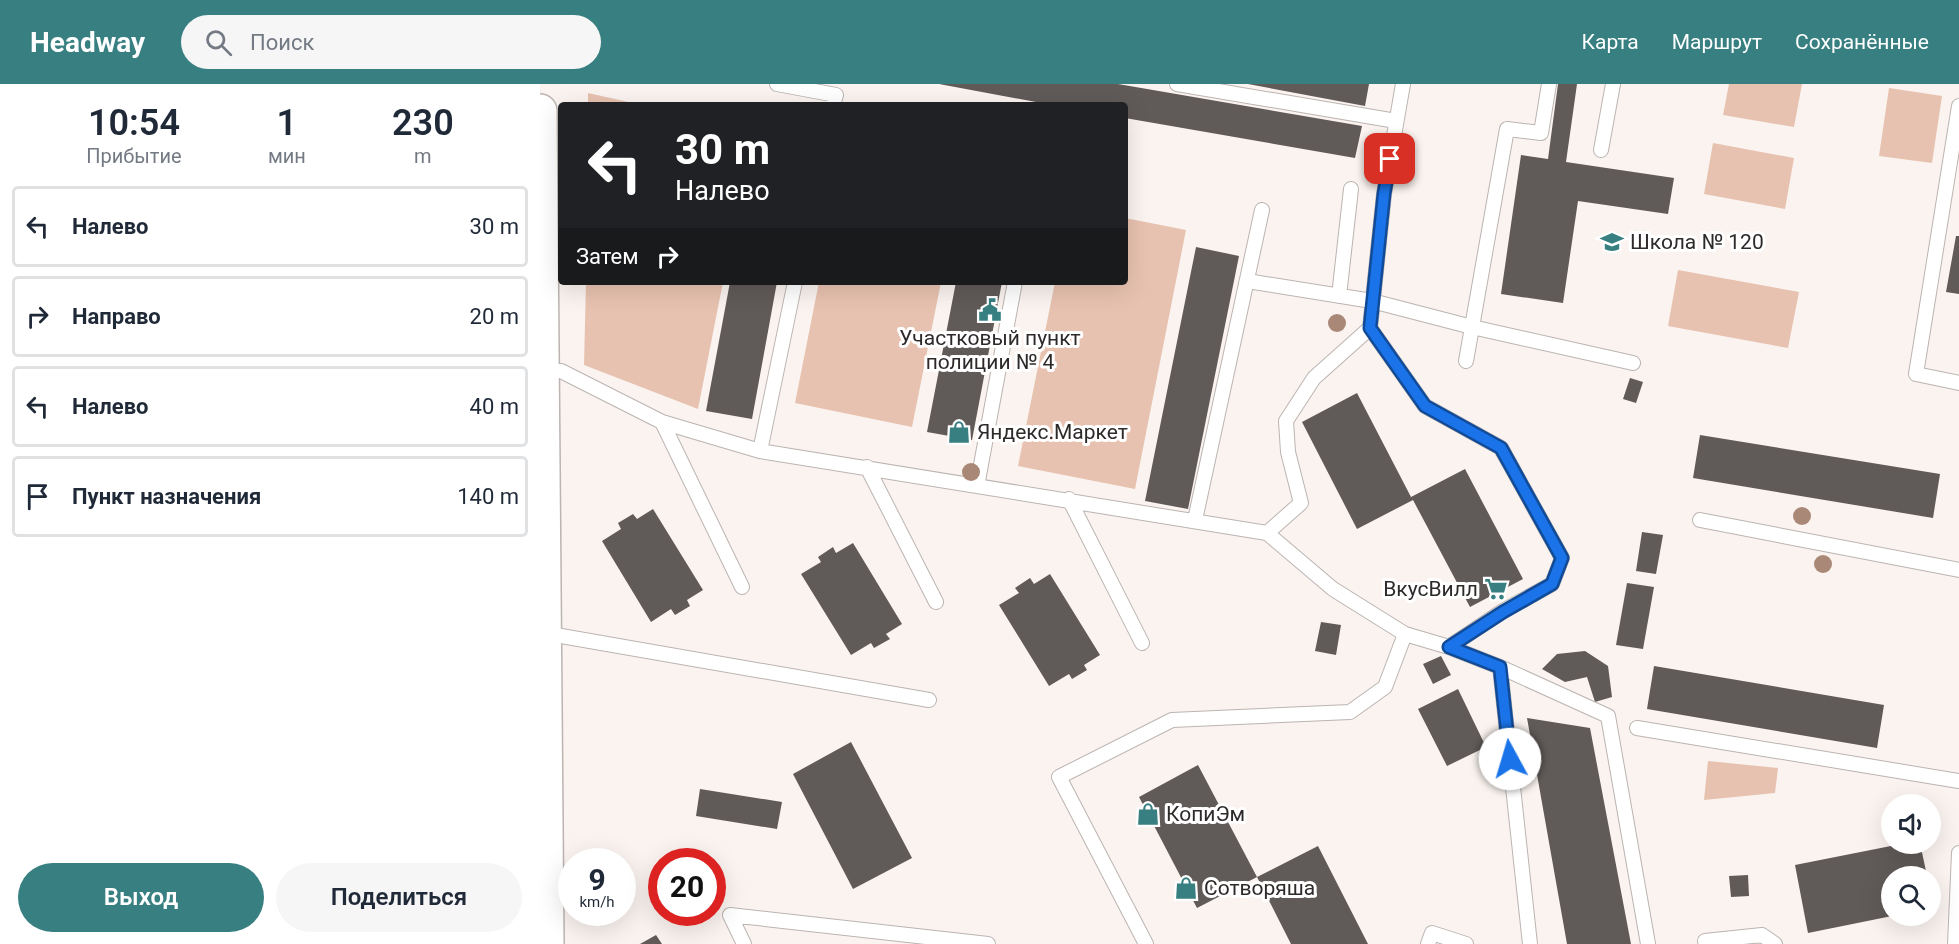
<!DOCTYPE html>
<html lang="ru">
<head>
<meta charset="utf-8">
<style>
  body { margin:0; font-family:Roboto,sans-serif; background:#f6f6f7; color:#1f2937; height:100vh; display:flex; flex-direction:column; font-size:22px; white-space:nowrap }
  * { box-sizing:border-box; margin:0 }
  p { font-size:20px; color:#747a83 }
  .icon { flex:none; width:33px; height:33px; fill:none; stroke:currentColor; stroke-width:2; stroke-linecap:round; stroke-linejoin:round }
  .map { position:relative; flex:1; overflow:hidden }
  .sheet { display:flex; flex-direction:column; background:#fff; width:540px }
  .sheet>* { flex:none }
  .top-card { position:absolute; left:18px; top:18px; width:570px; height:183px; border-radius:6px; box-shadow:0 6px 24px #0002; background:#202124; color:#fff; overflow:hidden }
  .controls { position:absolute; left:1341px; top:710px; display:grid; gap:12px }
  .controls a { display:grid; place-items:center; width:60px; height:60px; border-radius:50%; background:#fff; box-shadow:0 6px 24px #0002; font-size:30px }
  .speed { position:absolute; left:18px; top:764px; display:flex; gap:12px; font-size:30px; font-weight:700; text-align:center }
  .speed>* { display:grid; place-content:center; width:78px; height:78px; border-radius:50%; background:#fff; box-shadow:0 6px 24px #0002; line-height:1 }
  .speed small { font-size:15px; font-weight:400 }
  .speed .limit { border:9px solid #d22; background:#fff; color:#111 }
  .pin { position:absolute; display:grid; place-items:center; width:51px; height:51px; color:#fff; margin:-26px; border-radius:12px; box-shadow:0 3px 9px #0006 }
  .me { position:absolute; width:66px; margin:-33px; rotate:354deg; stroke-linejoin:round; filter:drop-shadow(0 0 4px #0008) }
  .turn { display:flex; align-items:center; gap:21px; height:126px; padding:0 18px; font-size:27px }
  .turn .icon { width:78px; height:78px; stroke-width:2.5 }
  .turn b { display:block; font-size:42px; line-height:51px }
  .then { display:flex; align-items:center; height:57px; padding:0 18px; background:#0003; gap:12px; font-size:22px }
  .eta { display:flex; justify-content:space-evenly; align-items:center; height:102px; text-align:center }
  .eta b { font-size:36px; font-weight:600; line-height:42px }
  .cta { display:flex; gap:12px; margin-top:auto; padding:12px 18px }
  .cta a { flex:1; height:69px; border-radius:36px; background:#377f81; color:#fff; font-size:24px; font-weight:600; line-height:69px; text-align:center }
  .cta a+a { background:#f6f6f7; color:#1f2937 }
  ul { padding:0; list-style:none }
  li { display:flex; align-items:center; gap:18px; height:81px; margin:0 12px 9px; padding:0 6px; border:3px solid #e0e1e3; border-radius:6px }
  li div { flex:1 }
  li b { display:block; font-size:22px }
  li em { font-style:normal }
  header { display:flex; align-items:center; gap:36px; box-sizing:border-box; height:84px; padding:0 30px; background:#377f81; color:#fff }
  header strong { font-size:28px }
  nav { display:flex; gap:33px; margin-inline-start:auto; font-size:21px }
  .search { width:420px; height:54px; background:#f6f6f7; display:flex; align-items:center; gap:15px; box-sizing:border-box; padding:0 21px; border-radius:33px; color:#747a83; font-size:22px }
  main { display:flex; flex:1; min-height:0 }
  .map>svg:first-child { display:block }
  .green { fill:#e8c2b0 }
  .building { fill:#605a58 }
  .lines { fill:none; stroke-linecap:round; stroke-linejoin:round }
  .lane-casing { stroke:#bbb4b1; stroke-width:16 }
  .secondary-casing { stroke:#bbb4b1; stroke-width:36 }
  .lane { stroke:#fff; stroke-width:14 }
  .secondary { stroke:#fff; stroke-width:33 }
  .tree { fill:#a98877 }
  .route-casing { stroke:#114b97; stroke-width:15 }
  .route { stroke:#1a73e8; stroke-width:10 }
  .labels { text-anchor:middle; stroke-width:6; stroke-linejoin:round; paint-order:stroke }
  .poi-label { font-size:21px; fill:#2d2a29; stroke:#fff; text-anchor:start }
</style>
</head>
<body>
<header>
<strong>Headway</strong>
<div class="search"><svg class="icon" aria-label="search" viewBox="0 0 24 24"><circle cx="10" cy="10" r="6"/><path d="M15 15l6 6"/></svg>Поиск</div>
<nav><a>Карта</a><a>Маршрут</a><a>Сохранённые</a></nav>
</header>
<main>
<section class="sheet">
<div class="eta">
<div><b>10:54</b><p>Прибытие</p></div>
<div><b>1</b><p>мин</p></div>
<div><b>230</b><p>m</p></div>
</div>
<ul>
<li><svg class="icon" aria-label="left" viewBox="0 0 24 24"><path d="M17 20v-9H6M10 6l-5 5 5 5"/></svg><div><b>Налево</b></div><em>30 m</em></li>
<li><svg class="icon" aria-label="right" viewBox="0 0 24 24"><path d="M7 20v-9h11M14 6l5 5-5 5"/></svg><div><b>Направо</b></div><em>20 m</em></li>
<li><svg class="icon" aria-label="left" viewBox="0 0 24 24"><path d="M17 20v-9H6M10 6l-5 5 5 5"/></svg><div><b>Налево</b></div><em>40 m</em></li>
<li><svg class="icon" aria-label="arrive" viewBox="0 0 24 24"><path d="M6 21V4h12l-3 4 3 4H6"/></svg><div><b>Пункт назначения</b></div><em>140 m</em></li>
</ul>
<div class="cta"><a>Выход</a><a>Поделиться</a></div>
</section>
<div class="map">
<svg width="1419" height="860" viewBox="0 0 1419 860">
  <rect width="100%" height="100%" fill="#faf3ef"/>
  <path class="green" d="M 1189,0 L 1262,0 L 1254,43 L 1183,31 Z
    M 1349,4 L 1402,12 L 1392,79 L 1339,72 Z
    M 48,9 L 102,21 L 48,21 Z
    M 1173,59 L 1254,74 L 1245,125 L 1164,110 Z
    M 585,134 L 646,146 L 595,405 L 478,382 L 515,198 L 585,198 Z
    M 1138,186 L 1259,208 L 1248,264 L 1128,242 Z
    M 46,198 L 183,198 L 158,325 L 44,281 Z
    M 279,198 L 401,198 L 372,343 L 255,319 Z
    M 1168,677 L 1238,684 L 1235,709 L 1164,716 Z"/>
  <path class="building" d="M 399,0 L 578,0 L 822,42 L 815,74 L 585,34 L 585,21 L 512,21 Z
    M 708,0 L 829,0 L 825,22 Z
    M 1018,0 L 1037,0 L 1026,78 L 1134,94 L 1128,130 L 1038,117 L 1023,219 L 961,210 L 981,71 L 1008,75 Z
    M 1416,152 L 1419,152 L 1419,210 L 1406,208 Z
    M 656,163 L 699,172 L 648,425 L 605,417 Z
    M 190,198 L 237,198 L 212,335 L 166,327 Z
    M 416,198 L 462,198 L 432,356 L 387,348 Z
    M 1090,294 L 1103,298 L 1096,319 L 1083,315 Z
    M 817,309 L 871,413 L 925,385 L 983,495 L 930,523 L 873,416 L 817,445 L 762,338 Z
    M 1160,351 L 1400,390 L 1393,434 L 1153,394 Z
    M 113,425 L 163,506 L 147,516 L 150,522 L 135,531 L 131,525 L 111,538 L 62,457 L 81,445 L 78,439 L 93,430 L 97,435 Z
    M 1102,448 L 1123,451 L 1116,490 L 1096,487 Z
    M 313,459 L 362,540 L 346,550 L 350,555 L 334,564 L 331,559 L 311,571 L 261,490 L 281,478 L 278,473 L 293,463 L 296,469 Z
    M 510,490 L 560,571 L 544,581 L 547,586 L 532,595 L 529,590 L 509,602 L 459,521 L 479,509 L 475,504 L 490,494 L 494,500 Z
    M 1087,499 L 1114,503 L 1103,565 L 1076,561 Z
    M 781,538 L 801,541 L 796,571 L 775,567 Z
    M 1045,567 L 1068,582 L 1072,613 L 1055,618 L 1047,593 L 1025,598 L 1002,585 L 1017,570 Z
    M 901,572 L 911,591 L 893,600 L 883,580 Z
    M 1114,582 L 1344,621 L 1337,664 L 1107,625 Z
    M 918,605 L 946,663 L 907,682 L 878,625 Z
    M 987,634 L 1050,644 L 1091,860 L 1027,860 Z
    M 311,658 L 372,774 L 313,805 L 253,690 Z
    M 658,681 L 717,793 L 778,762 L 828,860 L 751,860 L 717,793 L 657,824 L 599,713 Z
    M 160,705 L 242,718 L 237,745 L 156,732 Z
    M 1366,759 L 1380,759 L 1387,792 L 1352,792 L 1352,832 L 1268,849 L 1255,781 Z
    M 1208,791 L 1209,812 L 1191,813 L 1189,792 Z
    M 116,851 L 122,860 L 100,860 Z"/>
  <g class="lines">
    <g class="lane-casing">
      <path id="lane" d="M 237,0 L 296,11 L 293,21
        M 637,0 L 856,37
        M 1419,22 L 1376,290 L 1419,299
        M 1061,66 L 1073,0
        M 707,197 L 832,217 L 932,243 L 1093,279
        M 799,212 L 811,105
        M 830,244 L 885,322 L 961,364 L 1022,474 L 1012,500 L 963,527 L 909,563
        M 926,277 L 967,45 L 1001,49 L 1009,0
        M 2,287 L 21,287 L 122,338 L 220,367 L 727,449 L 761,419 L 748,368 L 746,337 L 774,294 L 830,244 L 844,110 L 863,0
        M 122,338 L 202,503
        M 220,367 L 255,198
        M 327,383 L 396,518
        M 437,402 L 475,198
        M 529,415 L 602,559
        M 655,436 L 722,126
        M 1160,436 L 1419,486
        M 727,449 L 793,505 L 865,550 L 909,563 L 960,583 L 990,860
        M 4,549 L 389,616
        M 960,583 L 1068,632 L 1108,860
        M 1097,644 L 1419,697
        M 1165,857 L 1222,851 L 1235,860
        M 204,860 L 190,831 L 448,860
        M 606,860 L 519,693 L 632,636 L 810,628 L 845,603 L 865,550
        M 888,860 L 892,849 L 926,860
        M 1415,860 L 1419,769"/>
    </g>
    <g class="secondary-casing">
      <path id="secondary" d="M 0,27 L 7,860"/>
    </g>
    <use href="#lane" class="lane"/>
    <use href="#secondary" class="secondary"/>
  </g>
  <g class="tree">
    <circle cx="797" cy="239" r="9"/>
    <circle cx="431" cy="388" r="9"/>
    <circle cx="1262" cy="432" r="9"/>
    <circle cx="1283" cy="480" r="9"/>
  </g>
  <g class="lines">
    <g class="route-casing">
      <path id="route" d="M 850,75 L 844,110 L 830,244 L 885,322 L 961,364 L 1022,474 L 1012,500 L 963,528 L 909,563 L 960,583 L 970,675"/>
    </g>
    <use href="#route" class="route"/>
  </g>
  <defs>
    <g id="school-bare" transform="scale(1.8)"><path d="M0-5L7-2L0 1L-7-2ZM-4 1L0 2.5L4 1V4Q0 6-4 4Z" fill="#377f81" stroke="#fff" stroke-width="2.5" paint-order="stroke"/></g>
    <g id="civic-bare" transform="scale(1.8)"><path d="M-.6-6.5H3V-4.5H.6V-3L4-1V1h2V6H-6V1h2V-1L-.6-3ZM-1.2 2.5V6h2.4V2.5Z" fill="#377f81" stroke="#fff" stroke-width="2.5" paint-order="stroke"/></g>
    <g id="shop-bare" transform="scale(1.8)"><path d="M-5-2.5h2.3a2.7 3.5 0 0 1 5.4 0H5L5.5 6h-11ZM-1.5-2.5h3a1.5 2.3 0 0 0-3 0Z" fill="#377f81" stroke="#fff" stroke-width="2.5" paint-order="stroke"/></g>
    <g id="supermarket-bare" transform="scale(1.8)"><path d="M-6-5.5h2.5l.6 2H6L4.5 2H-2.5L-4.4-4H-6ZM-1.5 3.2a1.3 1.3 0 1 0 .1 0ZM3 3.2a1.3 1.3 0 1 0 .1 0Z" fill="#377f81" stroke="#fff" stroke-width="2.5" paint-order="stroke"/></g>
  </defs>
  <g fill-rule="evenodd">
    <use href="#school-bare" x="1072" y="158"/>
    <use href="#civic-bare" x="450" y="226"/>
    <use href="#shop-bare" x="419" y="348"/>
    <use href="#supermarket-bare" x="956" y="505"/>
    <use href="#shop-bare" x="608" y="730"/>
    <use href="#shop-bare" x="646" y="804"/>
  </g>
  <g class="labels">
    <g class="poi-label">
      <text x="1090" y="165">Школа № 120</text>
      <text x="450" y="261" text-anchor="middle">Участковый пункт<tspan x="450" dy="24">полиции № 4</tspan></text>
      <text x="437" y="355">Яндекс.Маркет</text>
      <text x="938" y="512" text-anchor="end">ВкусВилл</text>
      <text x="626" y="737">КопиЭм</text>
      <text x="664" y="811">Сотворяша</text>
    </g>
  </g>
</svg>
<div class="controls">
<a><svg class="icon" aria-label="sound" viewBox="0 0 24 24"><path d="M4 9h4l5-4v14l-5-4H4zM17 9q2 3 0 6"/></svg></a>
<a><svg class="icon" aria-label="search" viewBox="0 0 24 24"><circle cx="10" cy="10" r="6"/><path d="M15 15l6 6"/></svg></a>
</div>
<div class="speed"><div>9<small>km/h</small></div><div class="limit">20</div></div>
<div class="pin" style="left:850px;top:75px;background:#d93025"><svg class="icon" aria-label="arrive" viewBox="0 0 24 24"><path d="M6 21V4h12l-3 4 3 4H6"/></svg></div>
<svg class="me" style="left:970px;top:675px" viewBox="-20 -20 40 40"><circle r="19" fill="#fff"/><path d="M0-13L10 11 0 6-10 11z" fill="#1a73e8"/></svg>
<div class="top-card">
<div class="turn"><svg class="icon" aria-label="left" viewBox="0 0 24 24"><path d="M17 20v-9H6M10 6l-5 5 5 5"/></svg><div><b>30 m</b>Налево</div></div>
<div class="then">Затем<svg class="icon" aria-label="right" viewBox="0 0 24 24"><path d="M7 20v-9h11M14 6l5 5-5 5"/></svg></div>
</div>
</div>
</main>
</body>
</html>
